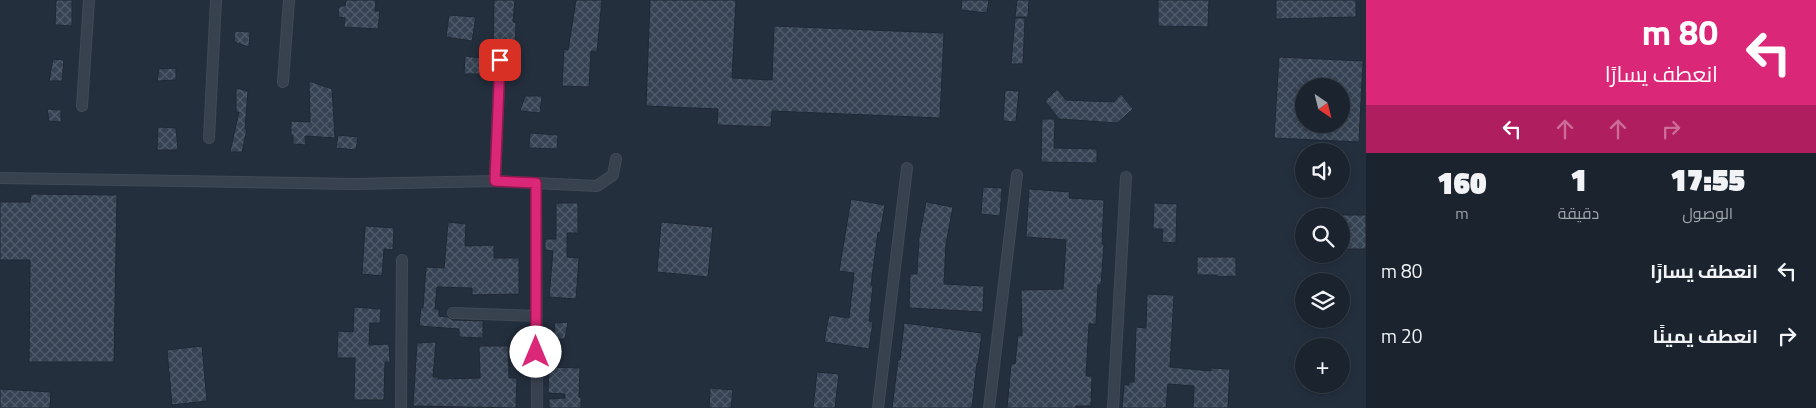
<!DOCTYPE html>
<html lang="ar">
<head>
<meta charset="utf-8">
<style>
  body { margin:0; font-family:"Titillium Web",Cairo,sans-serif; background:#282f3a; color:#f1f3f6; direction:rtl; height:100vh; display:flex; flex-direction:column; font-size:19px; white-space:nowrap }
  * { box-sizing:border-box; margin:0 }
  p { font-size:16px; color:#a0a4aa }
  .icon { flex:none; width:28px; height:28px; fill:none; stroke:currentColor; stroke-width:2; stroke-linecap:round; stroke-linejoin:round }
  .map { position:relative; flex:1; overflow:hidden; direction:ltr }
  .drawer { display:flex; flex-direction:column; background:#1b232e; width:450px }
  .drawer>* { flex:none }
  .top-card { background:#db2777; color:#fff; overflow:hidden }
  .needle { width:32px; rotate:145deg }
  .fabs { position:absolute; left:1295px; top:78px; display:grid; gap:10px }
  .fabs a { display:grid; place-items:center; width:55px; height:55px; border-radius:50%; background:#1b232e; box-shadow:0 2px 8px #0003,0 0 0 1px #39404a; font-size:25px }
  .pin { position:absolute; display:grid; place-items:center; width:42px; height:42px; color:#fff; margin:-21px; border-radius:10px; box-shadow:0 2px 8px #0006 }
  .me { position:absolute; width:55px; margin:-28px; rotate:0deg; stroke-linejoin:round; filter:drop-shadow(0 0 4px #0008) }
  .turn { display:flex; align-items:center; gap:18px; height:105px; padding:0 15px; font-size:22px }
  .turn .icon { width:65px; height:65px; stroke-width:2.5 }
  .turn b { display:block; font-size:35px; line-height:42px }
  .lanes { display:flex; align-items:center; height:48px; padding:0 15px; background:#0003; justify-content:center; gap:25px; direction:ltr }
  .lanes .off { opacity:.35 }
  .eta { display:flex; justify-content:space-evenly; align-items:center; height:85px; text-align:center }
  .eta b { font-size:30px; font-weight:800; line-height:35px }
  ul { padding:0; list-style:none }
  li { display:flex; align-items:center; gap:15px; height:65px; padding:0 15px }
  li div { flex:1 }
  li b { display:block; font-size:19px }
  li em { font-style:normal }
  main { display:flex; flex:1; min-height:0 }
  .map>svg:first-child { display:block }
  .building { fill:url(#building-cross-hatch); stroke:#1f2835; fill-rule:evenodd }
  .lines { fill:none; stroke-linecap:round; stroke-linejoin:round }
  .street-casing { stroke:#414a57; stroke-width:12 }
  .street { stroke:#38414e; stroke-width:10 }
  .route-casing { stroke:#8e194d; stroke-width:12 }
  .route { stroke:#db2777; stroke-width:9 }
</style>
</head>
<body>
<main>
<section class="drawer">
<div class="top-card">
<div class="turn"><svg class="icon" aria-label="left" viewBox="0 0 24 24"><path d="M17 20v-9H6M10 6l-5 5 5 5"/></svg><div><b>80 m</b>انعطف يسارًا</div></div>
<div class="lanes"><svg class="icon" aria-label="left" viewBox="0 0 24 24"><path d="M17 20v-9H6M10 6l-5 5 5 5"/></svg><svg class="icon off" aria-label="ahead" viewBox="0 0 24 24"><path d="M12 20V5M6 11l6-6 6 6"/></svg><svg class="icon off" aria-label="ahead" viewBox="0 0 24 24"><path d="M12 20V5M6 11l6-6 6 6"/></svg><svg class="icon off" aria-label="right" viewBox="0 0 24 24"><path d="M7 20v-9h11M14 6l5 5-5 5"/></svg></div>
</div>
<div class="eta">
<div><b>17:55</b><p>الوصول</p></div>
<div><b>1</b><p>دقيقة</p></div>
<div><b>160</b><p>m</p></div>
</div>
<ul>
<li><svg class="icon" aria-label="left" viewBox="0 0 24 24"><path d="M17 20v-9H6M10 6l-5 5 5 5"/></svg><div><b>انعطف يسارًا</b></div><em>80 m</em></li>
<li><svg class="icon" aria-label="right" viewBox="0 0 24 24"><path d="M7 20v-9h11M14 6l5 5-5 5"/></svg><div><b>انعطف يمينًا</b></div><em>20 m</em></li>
</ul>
</section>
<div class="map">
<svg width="1366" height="408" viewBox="0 0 1366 408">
  <defs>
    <pattern id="building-cross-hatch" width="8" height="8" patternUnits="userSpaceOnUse" patternTransform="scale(1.25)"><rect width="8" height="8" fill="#364354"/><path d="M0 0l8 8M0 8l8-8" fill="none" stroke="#515c6b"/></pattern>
  </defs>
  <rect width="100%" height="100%" fill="#242f3e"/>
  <path class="building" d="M 56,0 L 72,0 L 72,26 L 55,25 Z
    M 346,0 L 376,0 L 375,11 L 380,11 L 378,29 L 344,27 L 345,18 L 338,17 L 339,6 L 345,6 Z
    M 494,0 L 515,0 L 513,22 L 516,22 L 515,51 L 493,51 Z
    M 576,0 L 602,0 L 597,52 L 591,51 L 589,87 L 562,86 L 564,49 L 568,50 Z
    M 650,0 L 736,0 L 732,78 L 772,80 L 774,26 L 944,33 L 940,118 L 772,111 L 771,127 L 717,125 L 718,109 L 646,106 Z
    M 962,0 L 989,0 L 987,13 L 961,10 Z
    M 1017,0 L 1029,0 L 1028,17 L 1015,17 Z
    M 1158,0 L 1209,0 L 1208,27 L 1158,26 Z
    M 1276,0 L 1356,0 L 1356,17 L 1276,19 Z
    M 449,15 L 476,17 L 472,41 L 446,37 Z
    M 1015,18 L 1025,18 L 1023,64 L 1011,64 Z
    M 235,31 L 250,32 L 249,47 L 234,42 Z
    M 465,56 L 481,58 L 480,74 L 464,74 Z
    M 1279,57 L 1363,61 L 1359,142 L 1274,138 ZM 1304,86 L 1341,86 L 1341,124 L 1304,124 Z
    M 53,59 L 64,60 L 62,81 L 49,81 Z
    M 176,68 L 176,80 L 157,81 L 159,69 Z
    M 309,81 L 332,89 L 335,138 L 305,136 L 306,145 L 293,144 L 293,135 L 291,135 L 291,121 L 310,122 Z
    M 236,88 L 248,91 L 245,129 L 247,129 L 242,152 L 230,152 L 239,112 L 236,112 Z
    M 1057,89 L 1066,100 L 1114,102 L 1121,94 L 1133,109 L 1117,123 L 1059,119 L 1045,101 Z
    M 1005,90 L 1019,91 L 1016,122 L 1003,121 Z
    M 525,96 L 542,96 L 540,113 L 520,111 Z
    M 47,109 L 61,110 L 61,122 L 49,121 Z
    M 1042,119 L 1055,119 L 1054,148 L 1097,149 L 1097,163 L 1041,162 Z
    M 158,127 L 176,128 L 178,150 L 157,150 Z
    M 530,133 L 558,135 L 557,149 L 529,148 Z
    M 338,135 L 358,137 L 356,150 L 336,148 Z
    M 983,187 L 1002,188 L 1000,216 L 981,214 Z
    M 1029,189 L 1070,192 L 1069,198 L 1104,200 L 1102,244 L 1104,244 L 1101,285 L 1098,285 L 1096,324 L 1089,324 L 1086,376 L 1092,376 L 1091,406 L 1076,406 L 1076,408 L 1007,408 L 1011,364 L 1015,364 L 1018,335 L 1022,336 L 1021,290 L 1063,289 L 1066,240 L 1026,237 Z
    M 31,194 L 117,195 L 114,362 L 29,362 L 30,260 L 0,260 L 0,202 L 30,202 Z
    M 851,199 L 885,205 L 880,233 L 878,232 L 871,285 L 873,286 L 869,321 L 873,322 L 869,349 L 824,342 L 829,315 L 849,318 L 854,273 L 839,271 Z
    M 926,202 L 953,207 L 946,244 L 944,284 L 984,286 L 983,312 L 909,308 L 910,274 L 917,274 L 919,238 Z
    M 556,203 L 578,203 L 578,233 L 567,233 L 567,257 L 579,258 L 576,299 L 549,297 L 553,251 L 545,250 L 545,239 L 556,239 Z
    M 1154,203 L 1177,204 L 1176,243 L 1162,242 L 1163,229 L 1153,229 Z
    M 1341,215 L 1366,215 L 1366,249 L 1341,249 Z
    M 448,222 L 466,224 L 465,246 L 494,245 L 494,258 L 519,258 L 519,294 L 472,295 L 472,288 L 437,287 L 435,309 L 439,309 L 439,316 L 447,317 L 453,320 L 483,321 L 483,338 L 459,337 L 459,329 L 419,326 L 421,308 L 423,308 L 426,267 L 444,268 Z
    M 661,222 L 713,227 L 708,277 L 657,272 Z
    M 365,226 L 394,228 L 393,250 L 384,249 L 382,276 L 362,274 Z
    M 1197,257 L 1236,257 L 1236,276 L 1217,277 L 1217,275 L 1197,275 Z
    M 1147,294 L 1174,295 L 1170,367 L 1211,371 L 1211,368 L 1230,369 L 1228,408 L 1193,408 L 1194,386 L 1168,384 L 1166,408 L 1122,408 L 1124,385 L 1129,385 L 1129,382 L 1134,382 L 1136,327 L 1146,328 Z
    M 354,307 L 381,309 L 380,323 L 370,323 L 369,345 L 389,344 L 390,362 L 385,362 L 384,400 L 354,400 L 355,358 L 337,358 L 338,331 L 353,332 Z
    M 568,322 L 565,339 L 553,339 L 555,323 Z
    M 904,323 L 982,333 L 978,363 L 977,363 L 972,408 L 892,408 L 898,360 L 900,360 Z
    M 436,342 L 433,377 L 438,377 L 438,379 L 480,378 L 479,346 L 508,346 L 509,378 L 517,378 L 516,408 L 413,406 L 417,343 Z
    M 202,346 L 207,401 L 172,405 L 167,350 Z
    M 549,367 L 580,368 L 579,397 L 581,397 L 581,408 L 549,408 L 549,399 L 565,398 L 565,394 L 548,393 Z
    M 817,372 L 839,374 L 835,408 L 813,408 Z
    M 710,388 L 733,390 L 731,408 L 709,408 Z
    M 0,389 L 51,392 L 50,408 L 0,408 Z"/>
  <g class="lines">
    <g class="street-casing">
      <path id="street" d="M 283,82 L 289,0
        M 82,106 L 89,0
        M 209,138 L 216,0
        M 0,178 L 354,184 L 495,181 L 597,186 L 613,175 L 616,159
        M 495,181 L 500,59
        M 536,183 L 537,408
        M 453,313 L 536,316
        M 401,408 L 402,260
        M 878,408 L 907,168
        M 989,408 L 1017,175
        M 1113,408 L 1126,177"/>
    </g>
    <use href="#street" class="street"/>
  </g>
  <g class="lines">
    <g class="route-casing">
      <path id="route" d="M 500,60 L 495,181 L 536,183 L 536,352"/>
    </g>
    <use href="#route" class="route"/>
  </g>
</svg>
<div class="fabs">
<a><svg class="needle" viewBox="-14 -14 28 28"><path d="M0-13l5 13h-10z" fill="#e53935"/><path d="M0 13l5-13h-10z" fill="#a0a4aa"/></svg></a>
<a><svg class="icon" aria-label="sound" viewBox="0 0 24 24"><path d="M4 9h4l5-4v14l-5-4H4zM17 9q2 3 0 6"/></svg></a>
<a><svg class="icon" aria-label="search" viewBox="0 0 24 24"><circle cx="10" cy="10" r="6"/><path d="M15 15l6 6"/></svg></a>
<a><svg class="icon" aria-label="layers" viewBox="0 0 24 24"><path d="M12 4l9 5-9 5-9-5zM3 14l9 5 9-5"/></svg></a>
<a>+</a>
</div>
<div class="pin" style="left:500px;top:60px;background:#d93025"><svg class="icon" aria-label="arrive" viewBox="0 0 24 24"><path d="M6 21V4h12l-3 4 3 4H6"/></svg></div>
<svg class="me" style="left:536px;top:352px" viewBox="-20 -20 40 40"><circle r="19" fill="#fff"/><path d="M0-13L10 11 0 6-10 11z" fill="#db2777"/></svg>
</div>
</main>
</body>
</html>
